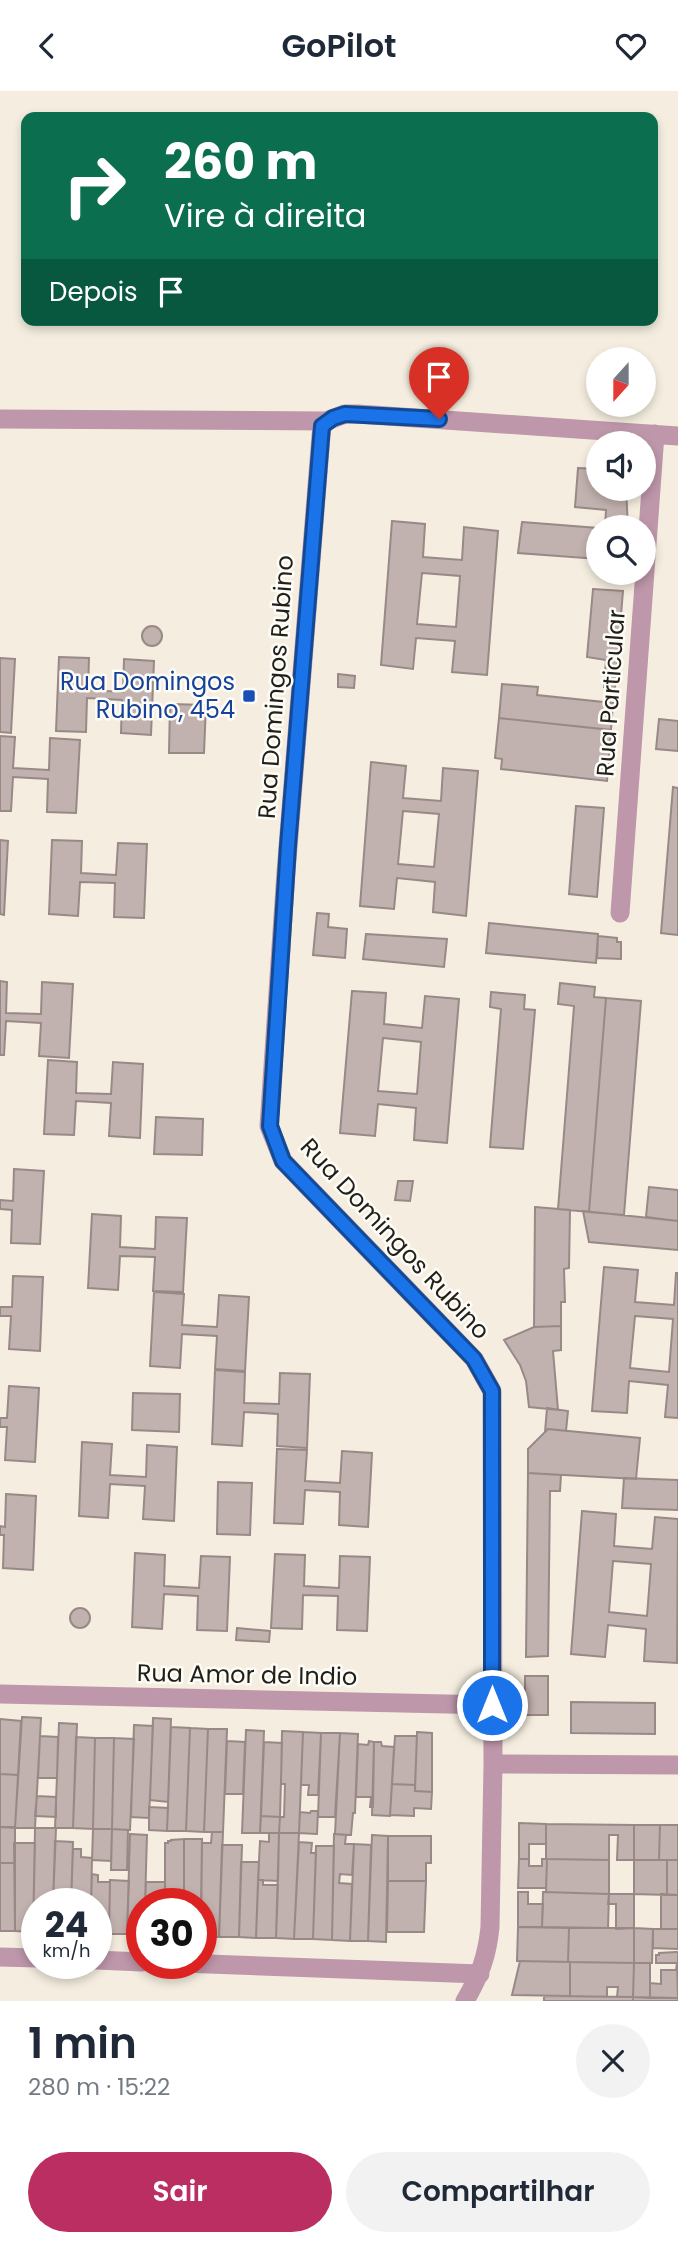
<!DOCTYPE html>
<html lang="pt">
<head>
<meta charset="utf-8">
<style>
  body { margin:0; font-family:Poppins,sans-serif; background:#f2f2f3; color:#1f2937; height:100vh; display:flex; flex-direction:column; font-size:26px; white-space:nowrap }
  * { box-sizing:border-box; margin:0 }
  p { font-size:23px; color:#747a83 }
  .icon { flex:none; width:38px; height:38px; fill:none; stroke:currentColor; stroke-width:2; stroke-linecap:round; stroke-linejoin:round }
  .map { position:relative; height:1910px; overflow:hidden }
  .panel { display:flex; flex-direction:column; background:#fff; flex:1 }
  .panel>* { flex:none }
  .guide { position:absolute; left:21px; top:21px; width:637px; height:214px; border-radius:14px; box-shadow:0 4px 10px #0003; background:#0b6e4f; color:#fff; overflow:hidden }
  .needle { width:46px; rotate:201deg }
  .fabs { position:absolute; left:586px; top:256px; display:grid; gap:14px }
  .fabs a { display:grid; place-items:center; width:70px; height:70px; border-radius:50%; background:#fff; box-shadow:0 4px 10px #0003; font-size:35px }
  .speed { position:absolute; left:21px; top:1797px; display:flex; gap:14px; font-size:35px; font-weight:700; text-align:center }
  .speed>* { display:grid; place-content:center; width:91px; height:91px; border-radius:50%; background:#fff; box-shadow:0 4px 10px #0003; line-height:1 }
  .speed small { font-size:18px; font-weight:400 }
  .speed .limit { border:10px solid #d22; background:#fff; color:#111 }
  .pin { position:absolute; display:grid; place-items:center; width:60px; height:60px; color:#fff; margin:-72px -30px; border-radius:50% 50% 50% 0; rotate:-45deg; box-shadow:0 0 7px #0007 }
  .pin .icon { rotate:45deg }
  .me { position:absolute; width:77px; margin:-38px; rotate:0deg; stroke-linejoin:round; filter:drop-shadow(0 0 5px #0008) }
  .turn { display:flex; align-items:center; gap:24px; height:147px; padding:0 28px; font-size:32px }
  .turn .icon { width:91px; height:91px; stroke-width:2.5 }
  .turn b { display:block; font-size:49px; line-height:60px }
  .then { display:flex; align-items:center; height:66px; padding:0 28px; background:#0003; gap:14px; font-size:26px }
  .round { display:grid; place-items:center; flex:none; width:74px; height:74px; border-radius:37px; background:#f2f2f3 }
  .summary { display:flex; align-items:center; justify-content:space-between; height:119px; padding:0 28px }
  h1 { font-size:42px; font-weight:600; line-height:52px }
  .primary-button { display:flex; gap:14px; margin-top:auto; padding:14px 28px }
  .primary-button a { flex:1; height:80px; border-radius:42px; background:#bb2e62; color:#fff; font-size:28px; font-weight:600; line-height:80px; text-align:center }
  .primary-button a+a { background:#f2f2f3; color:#1f2937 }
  header { display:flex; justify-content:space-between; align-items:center; height:91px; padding:0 28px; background:#fff; font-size:32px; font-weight:600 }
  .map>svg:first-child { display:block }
  .building { fill:#c2b2af; stroke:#998986; stroke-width:2; fill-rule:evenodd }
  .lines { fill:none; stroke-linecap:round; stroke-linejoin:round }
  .minor { stroke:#be97aa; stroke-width:19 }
  .route-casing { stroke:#114b97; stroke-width:18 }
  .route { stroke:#1a73e8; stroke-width:12 }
  .transit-dot { fill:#1a4fb4; stroke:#fefcf6; stroke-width:2.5 }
  .labels { text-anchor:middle; stroke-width:5; stroke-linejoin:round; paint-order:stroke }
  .transit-label { font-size:24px; fill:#164399; stroke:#fefcf6; text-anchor:end }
  .street-label { font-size:24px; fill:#211f1a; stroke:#fefcf6 }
</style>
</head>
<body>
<header><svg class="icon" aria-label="back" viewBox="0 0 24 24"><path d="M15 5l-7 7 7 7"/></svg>GoPilot<svg class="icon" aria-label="heart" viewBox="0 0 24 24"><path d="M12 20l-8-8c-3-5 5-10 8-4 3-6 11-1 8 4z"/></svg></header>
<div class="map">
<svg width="678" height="1910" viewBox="0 0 678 1910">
  <rect width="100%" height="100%" fill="#f5eee0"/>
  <path class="building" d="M 578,377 L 598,378 L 598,397 L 626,397 L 628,436 L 605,436 L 606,419 L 575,416 Z
    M 392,430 L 425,433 L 423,466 L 462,469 L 464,436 L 498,440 L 487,584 L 452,581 L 455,550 L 416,547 L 413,578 L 381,574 ZM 422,482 L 460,485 L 456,536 L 417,533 Z
    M 522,431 L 598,437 L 598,468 L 518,462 Z
    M 593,498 L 623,500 L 615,597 L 604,596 L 606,569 L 587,566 Z
    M142 545a10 10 0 1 1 20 0a10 10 0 1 1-20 0Z
    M 59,566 L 89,567 L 88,599 L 123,601 L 124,568 L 154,570 L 151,644 L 121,642 L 122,609 L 87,607 L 86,641 L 56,640 Z
    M 0,567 L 15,568 L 11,642 L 0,641 Z
    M 338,583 L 355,585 L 354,597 L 338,596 Z
    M 502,593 L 538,596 L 537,604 L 613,612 L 611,639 L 499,627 Z
    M 170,613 L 206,614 L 204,662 L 169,662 Z
    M 499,627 L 611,639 L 607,690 L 501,678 L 502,668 L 495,667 Z
    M 659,628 L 678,630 L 678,660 L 656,658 Z
    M 0,645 L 15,646 L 13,677 L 49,679 L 50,647 L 80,649 L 76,722 L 47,721 L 48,688 L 13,686 L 11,720 L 0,720 Z
    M 371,671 L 406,675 L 403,707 L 441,710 L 443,677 L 478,680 L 466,825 L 433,821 L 435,791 L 397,787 L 394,818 L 360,815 ZM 403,720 L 439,723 L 434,776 L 398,773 Z
    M 673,696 L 678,697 L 678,844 L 661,842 Z
    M 576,715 L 604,717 L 597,806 L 569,803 Z
    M 0,749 L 8,750 L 4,824 L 0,823 Z
    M 52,749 L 82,750 L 81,782 L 116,784 L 118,752 L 147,753 L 144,827 L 114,826 L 115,792 L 80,791 L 78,825 L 49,823 Z
    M 317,822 L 329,823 L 328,836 L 347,838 L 345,867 L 313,864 Z
    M 489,832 L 598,843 L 596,872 L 486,862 Z
    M 366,843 L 447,848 L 444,876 L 363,868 Z
    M 598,845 L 617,847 L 617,851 L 621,851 L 621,868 L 597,867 Z
    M 0,890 L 7,891 L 6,922 L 41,923 L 42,891 L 73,893 L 69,967 L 39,965 L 41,932 L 6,930 L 4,964 L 0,964 Z
    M 560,892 L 595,896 L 594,906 L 606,907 L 589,1121 L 558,1118 L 574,915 L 558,913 Z
    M 352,900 L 386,902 L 384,933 L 422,937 L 425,905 L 459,908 L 447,1052 L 414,1049 L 416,1017 L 378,1013 L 375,1045 L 340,1042 ZM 383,947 L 421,951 L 417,1003 L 378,1000 Z
    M 491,901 L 525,904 L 524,918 L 535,919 L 523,1058 L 490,1056 L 501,918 L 490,916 Z
    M 606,907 L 641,910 L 624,1124 L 589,1121 Z
    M 48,969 L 77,971 L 76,1002 L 111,1003 L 113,971 L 143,973 L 140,1047 L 109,1045 L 111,1012 L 76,1010 L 74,1044 L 44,1043 Z
    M 156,1026 L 203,1028 L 202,1064 L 154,1063 Z
    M 14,1078 L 44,1080 L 40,1153 L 11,1152 L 12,1119 L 0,1118 L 0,1109 L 13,1110 Z
    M 398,1090 L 413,1090 L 410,1110 L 395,1109 Z
    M 649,1096 L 678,1099 L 678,1130 L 646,1126 Z
    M 535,1116 L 570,1119 L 569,1177 L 564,1178 L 565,1211 L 561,1211 L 561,1235 L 534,1236 Z
    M 583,1120 L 678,1130 L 678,1159 L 589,1151 Z
    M 92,1123 L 121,1125 L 120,1156 L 155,1158 L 156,1126 L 187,1127 L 183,1201 L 153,1200 L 155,1166 L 120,1165 L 118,1199 L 88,1197 Z
    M 604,1176 L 638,1179 L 635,1211 L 674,1214 L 676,1182 L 678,1182 L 678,1327 L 665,1326 L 668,1294 L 629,1290 L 627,1322 L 592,1320 ZM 635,1225 L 673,1228 L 669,1281 L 630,1277 Z
    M 13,1185 L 43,1186 L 40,1260 L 9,1258 L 11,1225 L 0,1225 L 0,1216 L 12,1216 Z
    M 154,1201 L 184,1203 L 182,1234 L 217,1236 L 219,1204 L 249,1206 L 245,1280 L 215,1278 L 217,1245 L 182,1243 L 180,1277 L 150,1275 Z
    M 561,1235 L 561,1259 L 553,1260 L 558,1319 L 529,1316 L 526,1290 L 520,1274 L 504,1249 L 534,1236 Z
    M 215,1279 L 245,1281 L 244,1312 L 279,1313 L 280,1282 L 310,1283 L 307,1357 L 277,1355 L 278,1323 L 244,1321 L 242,1355 L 212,1353 Z
    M 9,1295 L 39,1297 L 35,1371 L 5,1369 L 7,1336 L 0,1336 L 0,1327 L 7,1327 Z
    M 133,1302 L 180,1303 L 179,1341 L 132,1339 Z
    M 547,1317 L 568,1320 L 566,1340 L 548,1338 L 545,1341 Z
    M 548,1338 L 640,1347 L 636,1388 L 528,1382 L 528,1358 Z
    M 82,1351 L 112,1353 L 110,1384 L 146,1386 L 147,1354 L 177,1356 L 174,1430 L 143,1428 L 145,1395 L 110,1393 L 108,1427 L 79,1425 Z
    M 277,1358 L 307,1359 L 305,1390 L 340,1392 L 342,1360 L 372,1362 L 368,1436 L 339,1434 L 340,1401 L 305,1399 L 303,1433 L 274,1432 Z
    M 528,1382 L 561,1384 L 560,1400 L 550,1400 L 548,1565 L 526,1566 Z
    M 624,1387 L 678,1389 L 678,1419 L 622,1417 Z
    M 218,1391 L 252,1392 L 250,1444 L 217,1443 Z
    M 6,1403 L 36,1405 L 33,1479 L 3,1477 L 4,1444 L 0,1444 L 0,1435 L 5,1436 Z
    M 582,1420 L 616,1423 L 614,1455 L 652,1458 L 655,1426 L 678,1428 L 677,1572 L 644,1570 L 646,1538 L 608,1534 L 605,1566 L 571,1563 ZM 613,1470 L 651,1473 L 647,1525 L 609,1521 Z
    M 135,1462 L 165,1464 L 164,1495 L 199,1497 L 201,1465 L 230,1466 L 227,1540 L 197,1539 L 198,1505 L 164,1503 L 162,1538 L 132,1536 Z
    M 275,1463 L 305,1464 L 304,1495 L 339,1497 L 340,1465 L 370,1466 L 367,1540 L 337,1539 L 338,1505 L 303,1504 L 302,1538 L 271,1537 Z
    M70 1527a10 10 0 1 1 20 0a10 10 0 1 1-20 0Z
    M 237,1537 L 270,1540 L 269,1551 L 236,1549 Z
    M 525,1585 L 548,1585 L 548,1624 L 525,1624 Z
    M 571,1611 L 655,1612 L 655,1643 L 571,1642 Z
    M 22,1626 L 41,1627 L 35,1737 L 15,1737 Z
    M 153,1627 L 171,1628 L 168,1711 L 150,1709 Z
    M 0,1628 L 21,1630 L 18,1684 L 0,1683 Z
    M 59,1632 L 77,1633 L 73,1737 L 55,1737 Z
    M 134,1634 L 153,1635 L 149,1727 L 131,1726 Z
    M 171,1636 L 190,1637 L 186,1740 L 167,1740 Z
    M 190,1637 L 208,1638 L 204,1741 L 186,1740 Z
    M 208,1638 L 227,1638 L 223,1741 L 204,1741 Z
    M 246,1639 L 264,1640 L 260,1742 L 242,1742 Z
    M 282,1640 L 303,1641 L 299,1742 L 279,1742 L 280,1726 L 284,1726 L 285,1693 L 281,1693 Z
    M 303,1641 L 321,1642 L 318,1704 L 308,1704 L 309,1694 L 301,1694 Z
    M 417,1641 L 432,1642 L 432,1701 L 415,1700 Z
    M 321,1642 L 340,1642 L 335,1726 L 318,1726 Z
    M 340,1642 L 358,1643 L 355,1722 L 353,1722 L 351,1744 L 335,1743 Z
    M 40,1645 L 58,1646 L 57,1687 L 38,1687 Z
    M 395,1645 L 417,1645 L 415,1694 L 392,1693 Z
    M 76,1646 L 95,1647 L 93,1738 L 73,1737 Z
    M 95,1647 L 114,1647 L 112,1738 L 93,1738 Z
    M 114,1647 L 134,1648 L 130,1739 L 112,1738 Z
    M 227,1650 L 245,1651 L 243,1703 L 225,1703 Z
    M 369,1650 L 374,1651 L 373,1716 L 370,1716 L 371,1706 L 356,1706 L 358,1653 L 368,1654 Z
    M 264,1651 L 282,1652 L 280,1726 L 261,1725 Z
    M 374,1651 L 381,1651 L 382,1655 L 394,1656 L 390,1725 L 372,1724 Z
    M 0,1683 L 18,1684 L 15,1737 L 0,1736 Z
    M 392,1693 L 415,1694 L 415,1700 L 432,1701 L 431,1718 L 414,1717 L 414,1725 L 390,1724 Z
    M 37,1705 L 56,1706 L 56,1726 L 35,1725 Z
    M 149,1716 L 168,1717 L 167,1740 L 149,1739 Z
    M 311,1720 L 318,1720 L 317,1743 L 299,1742 L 300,1721 L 310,1722 Z
    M 261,1725 L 280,1726 L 279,1742 L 260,1742 Z
    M 519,1732 L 546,1733 L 546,1753 L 529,1753 L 529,1768 L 519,1768 Z
    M 546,1733 L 634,1734 L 634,1769 L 617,1769 L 618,1744 L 609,1744 L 609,1769 L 546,1768 Z
    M 634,1734 L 660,1734 L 659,1769 L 634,1769 Z
    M 660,1734 L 678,1734 L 678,1769 L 659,1769 Z
    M 0,1736 L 15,1736 L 15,1772 L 0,1772 Z
    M 35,1737 L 56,1737 L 53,1813 L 37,1813 L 37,1845 L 33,1845 Z
    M 93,1738 L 112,1738 L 111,1770 L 92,1769 Z
    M 112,1738 L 128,1739 L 127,1779 L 111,1779 Z
    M 212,1741 L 223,1741 L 219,1846 L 201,1845 L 202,1752 L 211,1752 Z
    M 269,1742 L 279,1742 L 278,1790 L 258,1789 L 260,1750 L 269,1751 Z
    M 279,1742 L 299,1742 L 294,1848 L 276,1847 Z
    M 130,1743 L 147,1744 L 145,1813 L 142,1813 L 142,1844 L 127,1843 Z
    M 334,1743 L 346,1744 L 345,1753 L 354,1753 L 352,1784 L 340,1783 L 339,1792 L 352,1793 L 350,1850 L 332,1849 Z
    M 372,1744 L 388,1745 L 386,1851 L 368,1850 Z
    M 388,1745 L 431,1745 L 431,1772 L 426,1772 L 426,1790 L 388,1790 Z
    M 184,1748 L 184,1813 L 165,1813 L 165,1752 L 168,1752 L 168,1750 L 171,1750 L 171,1749 Z
    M 184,1748 L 202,1748 L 201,1813 L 184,1813 Z
    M 55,1750 L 73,1751 L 71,1813 L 53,1813 Z
    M 299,1751 L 312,1752 L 311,1762 L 316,1762 L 313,1848 L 294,1848 Z
    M 14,1752 L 35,1752 L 33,1841 L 15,1840 Z
    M 354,1753 L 371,1754 L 368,1850 L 350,1850 Z
    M 222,1754 L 242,1754 L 239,1846 L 219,1846 Z
    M 316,1755 L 334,1755 L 332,1849 L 313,1848 Z
    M 73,1758 L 81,1758 L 81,1766 L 92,1767 L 91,1813 L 71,1813 Z
    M 519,1768 L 529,1768 L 529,1775 L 542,1775 L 542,1768 L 547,1768 L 546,1797 L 518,1797 Z
    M 547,1768 L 609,1769 L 609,1803 L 546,1801 Z
    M 634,1769 L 667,1769 L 667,1804 L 634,1803 Z
    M 667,1769 L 678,1769 L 678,1804 L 667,1804 Z
    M 241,1771 L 259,1771 L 256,1847 L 239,1846 Z
    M 0,1772 L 15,1772 L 15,1840 L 0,1840 Z
    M 92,1783 L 98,1784 L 98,1791 L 110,1791 L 109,1843 L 96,1843 L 96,1813 L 91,1813 Z
    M 110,1789 L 129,1790 L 127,1843 L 109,1843 Z
    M 258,1789 L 263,1789 L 263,1794 L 278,1794 L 276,1847 L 256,1847 Z
    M 388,1790 L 426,1790 L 424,1841 L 387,1841 Z
    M 146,1791 L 165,1791 L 165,1813 L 145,1813 Z
    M 518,1801 L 528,1801 L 528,1813 L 543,1813 L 542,1836 L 518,1836 Z
    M 543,1801 L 609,1803 L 608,1837 L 542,1836 Z
    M 609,1803 L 634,1803 L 634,1837 L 616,1838 L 616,1813 L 608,1813 Z
    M 661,1803 L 678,1804 L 678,1838 L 661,1838 Z
    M 518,1836 L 569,1837 L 568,1871 L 517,1870 Z
    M 569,1837 L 634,1837 L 634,1872 L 568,1871 Z
    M 634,1837 L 653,1838 L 652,1872 L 634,1872 Z
    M 653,1838 L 678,1838 L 678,1858 L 653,1857 Z
    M 676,1861 L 678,1861 L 678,1872 L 656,1872 L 656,1864 L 659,1864 L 659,1862 Z
    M 520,1870 L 570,1871 L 570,1905 L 512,1904 Z
    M 570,1871 L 634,1872 L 633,1906 L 617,1906 L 618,1896 L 607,1896 L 607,1906 L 570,1905 Z
    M 634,1872 L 650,1872 L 650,1907 L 633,1906 Z
    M 677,1872 L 678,1907 L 650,1907 L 650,1892 L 661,1893 L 661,1879 L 676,1879 Z
    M 544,1905 L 633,1906 L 633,1910 L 544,1910 Z
    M 633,1906 L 678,1907 L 678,1910 L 633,1910 Z"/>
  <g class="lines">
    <path class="minor" d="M 0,328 L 326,330 L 345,323 L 358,323 L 678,345
      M 326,330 L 322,335 L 321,345 L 286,781 L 269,1035 L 283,1070 L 474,1268 L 492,1300 L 493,1673 L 490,1836 C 487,1866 480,1884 465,1910
      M 620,822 L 655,343
      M 0,1603 L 492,1614
      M 493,1673 L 678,1674
      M 0,1866 L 37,1867
      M 96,1869 L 142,1871
      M 181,1872 L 480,1883"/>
  </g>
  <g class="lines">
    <g class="route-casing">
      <path id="route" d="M 439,328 L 345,323 L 333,327 L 322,335 L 288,755 L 270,1035 L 283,1070 L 474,1268 L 492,1300 L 492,1614"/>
    </g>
    <use href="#route" class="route"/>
  </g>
  <rect class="transit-dot" x="242" y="598" width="14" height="14" rx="3.5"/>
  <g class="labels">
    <g class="transit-label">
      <text x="235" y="599">Rua Domingos<tspan x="235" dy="28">Rubino, 454</tspan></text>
    </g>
    <g class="street-label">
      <text transform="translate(276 596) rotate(-86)" y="8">Rua Domingos Rubino</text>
      <text transform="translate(611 602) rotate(-86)" y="8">Rua Particular</text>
      <text transform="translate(395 1148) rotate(47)" y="8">Rua Domingos Rubino</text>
      <text transform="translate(247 1584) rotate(1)" y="8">Rua Amor de Indio</text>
    </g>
  </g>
</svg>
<div class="fabs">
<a><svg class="needle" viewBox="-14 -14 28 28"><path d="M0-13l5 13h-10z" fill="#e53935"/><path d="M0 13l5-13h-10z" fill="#747a83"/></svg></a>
<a><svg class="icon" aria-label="sound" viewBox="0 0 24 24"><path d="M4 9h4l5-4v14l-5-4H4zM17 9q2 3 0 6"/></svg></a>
<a><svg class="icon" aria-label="search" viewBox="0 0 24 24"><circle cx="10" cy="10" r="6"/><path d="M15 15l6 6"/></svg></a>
</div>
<div class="speed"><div>24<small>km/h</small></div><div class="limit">30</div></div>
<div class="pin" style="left:439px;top:328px;background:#d93025"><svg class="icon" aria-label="arrive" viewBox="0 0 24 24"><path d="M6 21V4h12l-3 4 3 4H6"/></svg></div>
<svg class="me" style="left:492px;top:1614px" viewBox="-20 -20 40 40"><circle r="17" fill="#1a73e8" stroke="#fff" stroke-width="3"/><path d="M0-11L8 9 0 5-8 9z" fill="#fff"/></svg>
<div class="guide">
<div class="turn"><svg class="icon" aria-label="right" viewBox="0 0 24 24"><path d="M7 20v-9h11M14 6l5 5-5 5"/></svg><div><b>260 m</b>Vire à direita</div></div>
<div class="then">Depois<svg class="icon" aria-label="arrive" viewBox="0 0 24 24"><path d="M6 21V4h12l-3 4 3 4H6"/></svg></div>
</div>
</div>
<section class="panel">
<div class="summary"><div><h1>1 min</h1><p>280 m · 15:22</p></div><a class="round"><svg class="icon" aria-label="close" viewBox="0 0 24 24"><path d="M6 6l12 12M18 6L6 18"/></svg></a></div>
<div class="primary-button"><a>Sair</a><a>Compartilhar</a></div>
</section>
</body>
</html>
